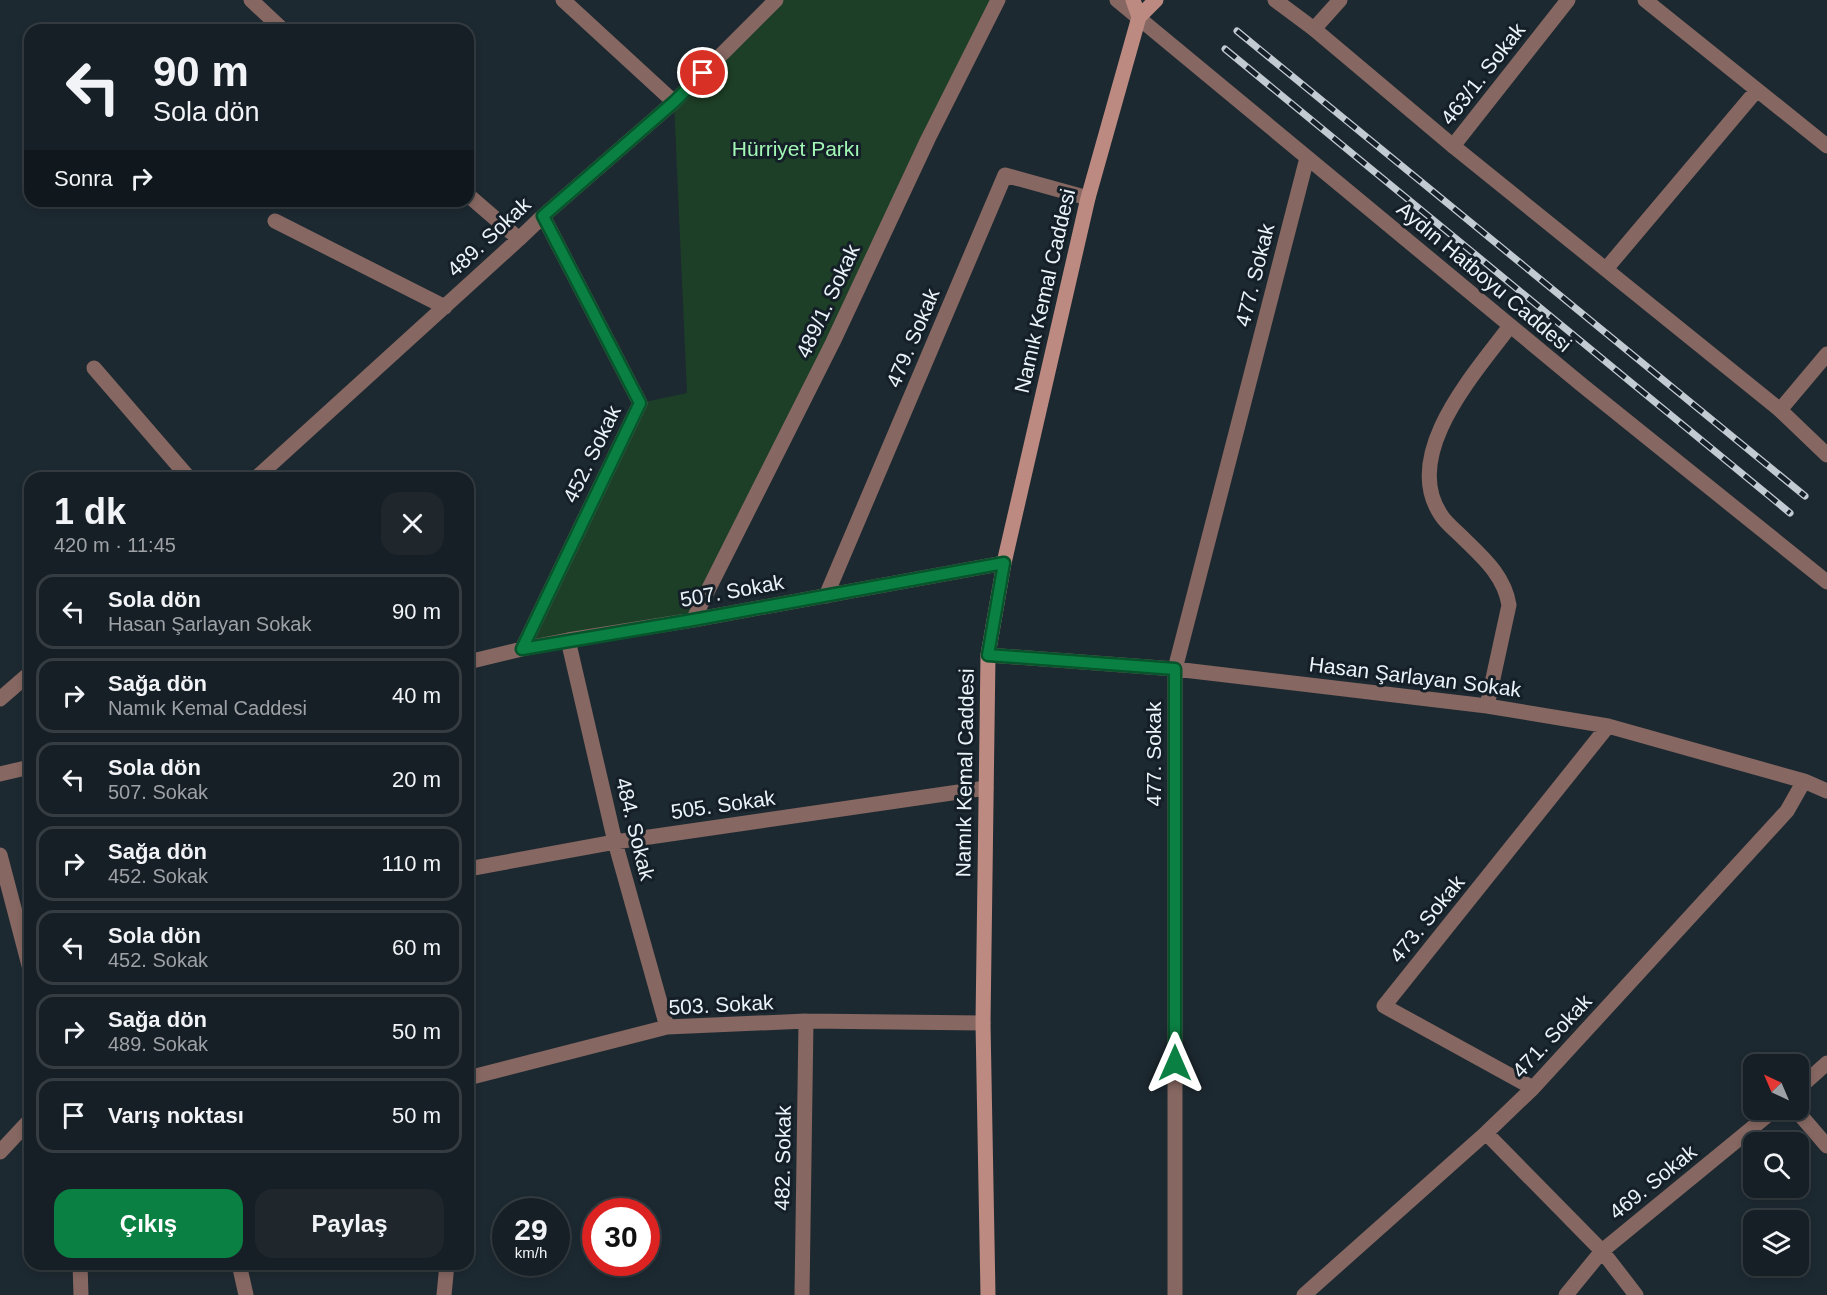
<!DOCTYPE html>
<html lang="tr">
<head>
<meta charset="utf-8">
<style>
  body { margin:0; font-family:Arial,sans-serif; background:#1f272d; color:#f1f3f6; height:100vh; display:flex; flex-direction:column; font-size:22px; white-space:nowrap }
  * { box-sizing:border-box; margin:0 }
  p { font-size:20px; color:#9ea2a7 }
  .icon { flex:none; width:33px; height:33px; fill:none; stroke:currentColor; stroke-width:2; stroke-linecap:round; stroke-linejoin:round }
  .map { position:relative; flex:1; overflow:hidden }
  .details { position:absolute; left:24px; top:472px; width:450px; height:798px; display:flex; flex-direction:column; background:#161f25; border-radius:18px; box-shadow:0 3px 9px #0003,0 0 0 2px #353d42 }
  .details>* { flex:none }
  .top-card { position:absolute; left:24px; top:24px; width:450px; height:183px; border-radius:18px; box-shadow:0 3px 9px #0003,0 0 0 2px #353d42; background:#161f25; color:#f1f3f6; overflow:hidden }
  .needle { width:39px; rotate:316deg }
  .controls { position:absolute; left:1743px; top:1054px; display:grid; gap:12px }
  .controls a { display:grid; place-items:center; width:66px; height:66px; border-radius:12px; background:#161f25; box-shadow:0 3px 9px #0003,0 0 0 2px #353d42; font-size:30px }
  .speed { position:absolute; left:492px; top:1198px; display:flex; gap:12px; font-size:30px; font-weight:700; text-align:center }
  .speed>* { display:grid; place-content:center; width:78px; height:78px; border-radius:50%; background:#161f25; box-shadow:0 3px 9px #0003,0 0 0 2px #353d42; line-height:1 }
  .speed small { font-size:15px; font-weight:400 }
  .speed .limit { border:9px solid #d22; background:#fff; color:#111 }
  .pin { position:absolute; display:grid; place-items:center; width:51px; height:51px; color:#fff; margin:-26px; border:3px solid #fff; border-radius:50%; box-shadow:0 2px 6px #0007 }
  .me { position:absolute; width:66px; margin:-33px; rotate:0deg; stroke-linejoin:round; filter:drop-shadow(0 0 4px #0008) }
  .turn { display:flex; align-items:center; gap:21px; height:126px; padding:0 30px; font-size:27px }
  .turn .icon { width:78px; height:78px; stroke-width:2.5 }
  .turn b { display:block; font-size:42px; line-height:51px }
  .then { display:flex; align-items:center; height:57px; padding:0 30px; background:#0003; gap:12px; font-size:22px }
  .round { display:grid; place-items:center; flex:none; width:63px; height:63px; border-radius:18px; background:#1f272d }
  .overview { display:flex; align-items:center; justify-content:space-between; height:102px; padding:0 30px }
  h1 { font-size:36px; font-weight:700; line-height:45px }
  .button { display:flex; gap:12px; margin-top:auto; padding:12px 30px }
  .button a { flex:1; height:69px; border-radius:18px; background:#0b8043; color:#fff; font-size:24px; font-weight:700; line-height:69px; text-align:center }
  .button a+a { background:#1f272d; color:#f1f3f6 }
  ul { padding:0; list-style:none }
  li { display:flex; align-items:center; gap:18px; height:75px; margin:0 12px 9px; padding:0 18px; border:3px solid #353d42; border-radius:18px }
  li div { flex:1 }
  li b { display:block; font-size:22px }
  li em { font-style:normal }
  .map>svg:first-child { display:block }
  .green { fill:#1e3f27 }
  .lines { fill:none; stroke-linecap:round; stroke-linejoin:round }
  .minor { stroke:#866761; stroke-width:15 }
  .tertiary { stroke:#866761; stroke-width:15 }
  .secondary { stroke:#bc8a80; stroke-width:15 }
  .rail-casing { stroke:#c2cbd1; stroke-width:7 }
  .rail { stroke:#141f27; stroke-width:4.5; stroke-dasharray:14; stroke-linecap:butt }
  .route-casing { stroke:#07532c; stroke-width:15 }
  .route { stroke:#0b8043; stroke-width:10 }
  .labels { text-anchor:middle; stroke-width:6; stroke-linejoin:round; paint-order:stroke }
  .street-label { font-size:21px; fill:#ebf3f9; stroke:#141f27 }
  .park-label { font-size:21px; fill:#a2f7b5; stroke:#141f27 }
</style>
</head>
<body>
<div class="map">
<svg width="1827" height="1295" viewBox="0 0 1827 1295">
  <rect width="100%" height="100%" fill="#1d2931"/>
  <path class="green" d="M 776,0 L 1000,0 L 693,620 L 522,649 L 640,403 L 687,393 L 674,102 Z"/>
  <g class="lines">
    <path class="minor" d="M 251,0 L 283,30
      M 563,0 L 674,102
      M 1645,0 L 1827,146
      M 1314,29 L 1340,0
      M 1453,146 L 1568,0
      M 468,195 L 519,239
      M 275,221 L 445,307
      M 1606,269 L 1757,90
      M 94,368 L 189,478
      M 1780,410 L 1827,354
      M 256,478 L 519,239 L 543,216 L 674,102 L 776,0
      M 826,596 L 1005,175 L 1088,198
      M 693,620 L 833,342 L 928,139 L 998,0
      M 568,640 L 615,842 L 667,1027
      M 522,649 L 640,403 L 543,216
      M 988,655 L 1175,669 L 1487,706 L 1608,726 L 1804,781 L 1827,791
      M 468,662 L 522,649 L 568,640 L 693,620 L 1004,563
      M 0,699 L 30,673
      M 1487,706 L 1509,605 C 1504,574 1481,556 1460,535 C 1454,529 1446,523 1441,515 C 1400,454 1476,372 1510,326
      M 0,774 L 30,767
      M 0,855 L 30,969
      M 468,869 L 615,842 L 986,788
      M 468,1078 L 667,1027 L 806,1021 L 983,1023
      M 1533,1088 L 1384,1006 L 1608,726
      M 1798,1089 L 1827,1063
      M 1796,1110 L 1827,1146
      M 1486,1133 L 1602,1251 L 1636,1295
      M 0,1152 L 30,1120
      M 80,1264 L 81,1295
      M 239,1264 L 246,1295
      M 444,1295 L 447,1264
      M 802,1295 L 806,1021
      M 1175,1295 L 1175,669 L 1307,158
      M 1304,1295 L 1486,1133 L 1533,1088 L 1787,811 L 1804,781
      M 1566,1295 L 1602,1251 L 1774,1110"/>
    <path class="tertiary" d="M 1117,0 L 1582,385 L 1827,582
      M 1275,0 L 1314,29 L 1453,146 L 1780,410 L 1827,455"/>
    <path class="secondary" d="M 1139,17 L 1156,0
      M 988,1295 L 983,1023 L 988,655 L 1004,563 L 1088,198 L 1139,17 L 1133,0"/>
    <g class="rail-casing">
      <path id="rail" d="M 1237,31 L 1805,496
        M 1225,49 L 1790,513"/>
    </g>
    <use href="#rail" class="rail"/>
  </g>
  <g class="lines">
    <g class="route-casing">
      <path id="route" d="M 703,73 L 674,102 L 543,216 L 640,403 L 522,649 L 693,620 L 1004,563 L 988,655 L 1175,669 L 1175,1063"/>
    </g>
    <use href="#route" class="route"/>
  </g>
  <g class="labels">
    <g class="street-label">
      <text transform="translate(1483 74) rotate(-52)" y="7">463/1. Sokak</text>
      <text transform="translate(489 237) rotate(-43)" y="7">489. Sokak</text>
      <text transform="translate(1255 275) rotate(-76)" y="7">477. Sokak</text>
      <text transform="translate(1484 277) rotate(40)" y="7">Aydın Hatboyu Caddesi</text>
      <text transform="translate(1045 291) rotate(-77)" y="7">Namık Kemal Caddesi</text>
      <text transform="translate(828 301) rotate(-65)" y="7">489/1. Sokak</text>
      <text transform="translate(913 338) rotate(-67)" y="7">479. Sokak</text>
      <text transform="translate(592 454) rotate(-64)" y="7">452. Sokak</text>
      <text transform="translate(732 591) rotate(-10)" y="7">507. Sokak</text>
      <text transform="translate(1415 677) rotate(7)" y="7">Hasan Şarlayan Sokak</text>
      <text transform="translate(1154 754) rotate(-90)" y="7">477. Sokak</text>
      <text transform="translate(965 773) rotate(-89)" y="7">Namık Kemal Caddesi</text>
      <text transform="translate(723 805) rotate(-8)" y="7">505. Sokak</text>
      <text transform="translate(635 829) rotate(76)" y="7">484. Sokak</text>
      <text transform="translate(1427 919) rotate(-51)" y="7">473. Sokak</text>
      <text transform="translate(721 1005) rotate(-3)" y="7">503. Sokak</text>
      <text transform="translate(1552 1036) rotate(-47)" y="7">471. Sokak</text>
      <text transform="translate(783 1158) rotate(-89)" y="7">482. Sokak</text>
      <text transform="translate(1653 1182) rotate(-39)" y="7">469. Sokak</text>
    </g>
    <g class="park-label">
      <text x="796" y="156">Hürriyet Parkı</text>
    </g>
  </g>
</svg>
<div class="controls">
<a><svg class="needle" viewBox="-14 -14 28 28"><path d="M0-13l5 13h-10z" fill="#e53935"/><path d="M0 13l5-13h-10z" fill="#9ea2a7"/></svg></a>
<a><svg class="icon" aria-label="search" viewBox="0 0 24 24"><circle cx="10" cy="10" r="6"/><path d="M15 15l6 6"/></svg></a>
<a><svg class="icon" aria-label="layers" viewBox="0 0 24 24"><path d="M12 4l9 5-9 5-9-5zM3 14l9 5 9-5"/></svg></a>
</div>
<div class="speed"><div>29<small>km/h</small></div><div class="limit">30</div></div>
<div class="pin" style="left:703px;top:73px;background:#d93025"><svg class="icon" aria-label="arrive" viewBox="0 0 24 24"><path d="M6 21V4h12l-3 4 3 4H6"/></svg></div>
<svg class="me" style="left:1175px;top:1063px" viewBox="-20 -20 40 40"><path d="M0-17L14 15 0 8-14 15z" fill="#0b8043" stroke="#fff" stroke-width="4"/></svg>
<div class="top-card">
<div class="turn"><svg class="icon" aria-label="left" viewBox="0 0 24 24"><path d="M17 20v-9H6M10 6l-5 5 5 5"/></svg><div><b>90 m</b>Sola dön</div></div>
<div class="then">Sonra<svg class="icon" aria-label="right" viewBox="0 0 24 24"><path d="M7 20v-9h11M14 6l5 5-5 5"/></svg></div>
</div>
<section class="details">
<div class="overview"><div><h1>1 dk</h1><p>420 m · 11:45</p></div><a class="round"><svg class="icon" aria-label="close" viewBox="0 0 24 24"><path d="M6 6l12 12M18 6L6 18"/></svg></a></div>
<ul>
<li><svg class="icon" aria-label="left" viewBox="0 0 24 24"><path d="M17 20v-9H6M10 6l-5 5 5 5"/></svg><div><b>Sola dön</b><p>Hasan Şarlayan Sokak</p></div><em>90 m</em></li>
<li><svg class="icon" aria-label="right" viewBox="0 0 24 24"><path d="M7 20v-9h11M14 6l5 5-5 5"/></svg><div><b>Sağa dön</b><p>Namık Kemal Caddesi</p></div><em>40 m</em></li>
<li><svg class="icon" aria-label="left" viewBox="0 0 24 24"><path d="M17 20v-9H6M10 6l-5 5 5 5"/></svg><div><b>Sola dön</b><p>507. Sokak</p></div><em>20 m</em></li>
<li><svg class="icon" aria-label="right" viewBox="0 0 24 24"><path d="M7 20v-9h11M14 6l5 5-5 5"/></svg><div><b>Sağa dön</b><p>452. Sokak</p></div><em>110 m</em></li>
<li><svg class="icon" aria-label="left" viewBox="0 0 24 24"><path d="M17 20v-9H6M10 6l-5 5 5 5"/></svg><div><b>Sola dön</b><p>452. Sokak</p></div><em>60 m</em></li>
<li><svg class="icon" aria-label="right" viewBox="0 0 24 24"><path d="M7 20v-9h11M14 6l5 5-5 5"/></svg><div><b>Sağa dön</b><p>489. Sokak</p></div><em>50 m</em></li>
<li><svg class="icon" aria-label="arrive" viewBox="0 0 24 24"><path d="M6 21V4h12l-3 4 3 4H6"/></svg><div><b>Varış noktası</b></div><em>50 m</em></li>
</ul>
<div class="button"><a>Çıkış</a><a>Paylaş</a></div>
</section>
</div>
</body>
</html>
